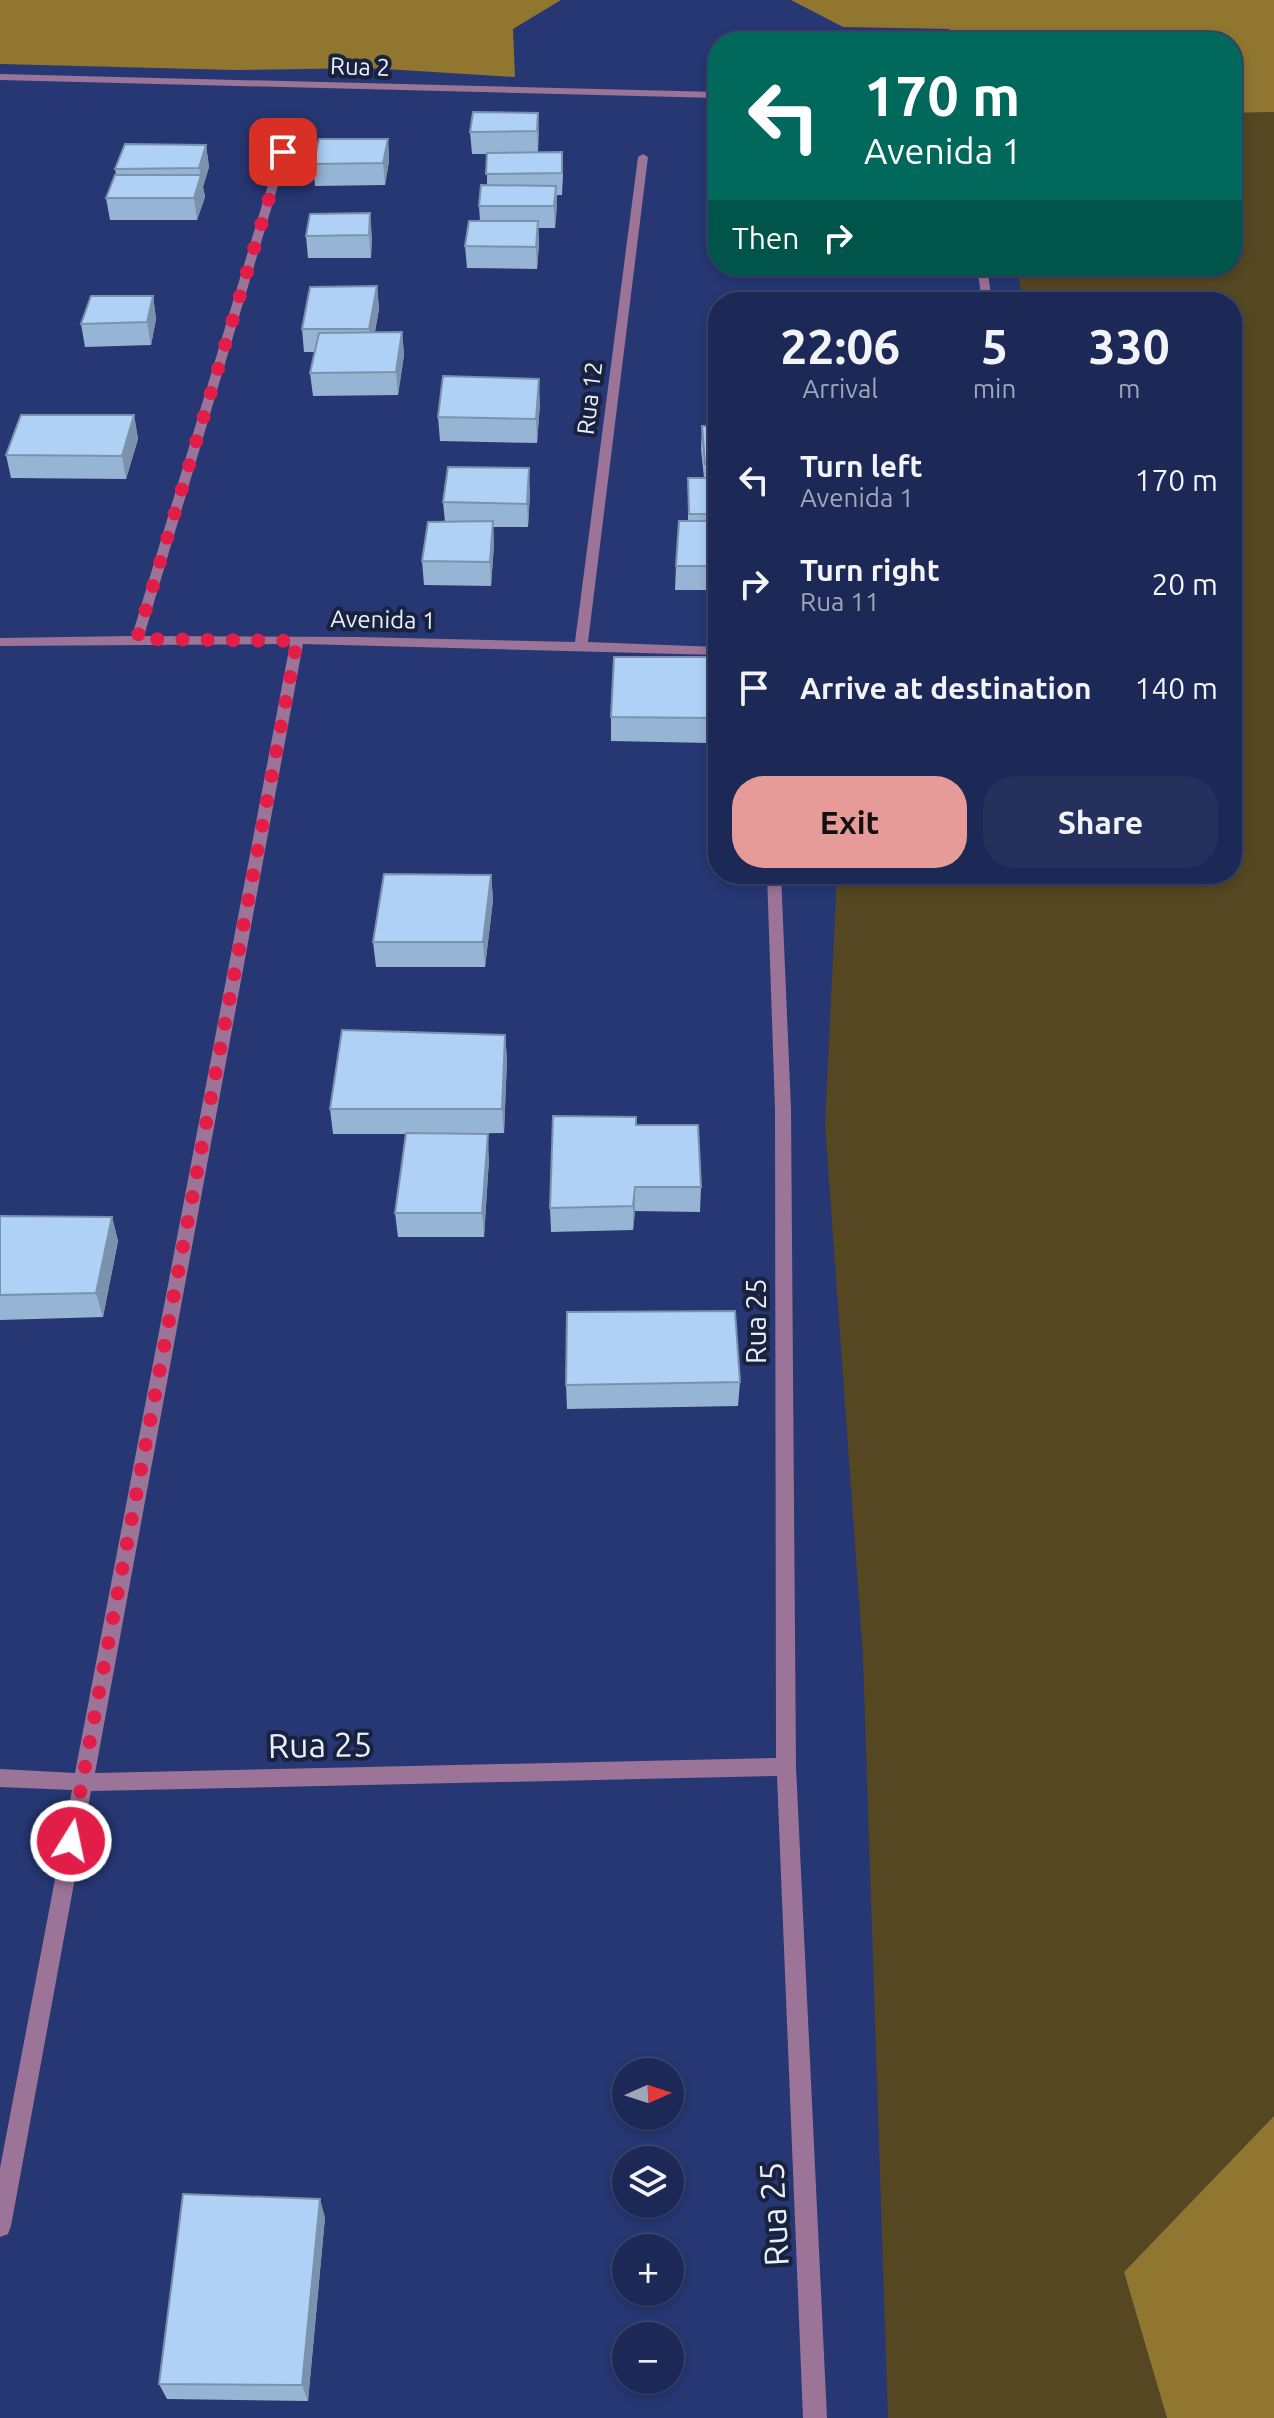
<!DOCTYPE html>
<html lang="en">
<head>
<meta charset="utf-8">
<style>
  body { margin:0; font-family:Ubuntu,sans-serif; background:#25315c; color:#f1f3f6; height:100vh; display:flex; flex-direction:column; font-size:30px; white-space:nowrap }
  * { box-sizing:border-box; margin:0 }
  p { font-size:26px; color:#a0a6b9 }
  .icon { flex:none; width:44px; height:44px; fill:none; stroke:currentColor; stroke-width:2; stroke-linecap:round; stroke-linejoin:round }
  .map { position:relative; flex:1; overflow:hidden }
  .details { position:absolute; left:708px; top:292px; width:534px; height:592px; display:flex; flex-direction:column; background:#1c2956; border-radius:32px; box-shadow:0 4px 12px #0003,0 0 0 2px #3a456c }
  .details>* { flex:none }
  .hud { position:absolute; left:708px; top:32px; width:534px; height:244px; border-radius:32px; box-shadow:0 4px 12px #0003,0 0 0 2px #3a456c; background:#00695c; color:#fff; overflow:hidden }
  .needle { width:52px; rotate:87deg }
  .tools { position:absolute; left:612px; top:2058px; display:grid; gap:16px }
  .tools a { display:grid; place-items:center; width:72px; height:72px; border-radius:50%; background:#1c2956; box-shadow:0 4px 12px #0003,0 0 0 2px #3a456c; font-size:40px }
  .pin { position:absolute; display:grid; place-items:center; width:68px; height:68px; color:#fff; margin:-34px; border-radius:16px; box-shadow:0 4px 12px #0006 }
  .me { position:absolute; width:88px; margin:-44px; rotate:10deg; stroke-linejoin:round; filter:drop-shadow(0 0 6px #0008) }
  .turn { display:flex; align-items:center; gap:28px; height:168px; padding:0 24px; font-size:36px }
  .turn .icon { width:104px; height:104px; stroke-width:2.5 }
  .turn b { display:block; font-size:56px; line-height:68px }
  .then { display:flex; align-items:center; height:76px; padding:0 24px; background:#0003; gap:16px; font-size:30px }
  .eta { display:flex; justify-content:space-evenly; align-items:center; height:136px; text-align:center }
  .eta b { font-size:48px; font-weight:700; line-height:56px }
  .cta { display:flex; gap:16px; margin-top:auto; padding:16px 24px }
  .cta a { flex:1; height:92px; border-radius:32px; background:#e69b98; color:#111; font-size:32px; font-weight:700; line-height:92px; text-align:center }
  .cta a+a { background:#25315c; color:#f1f3f6 }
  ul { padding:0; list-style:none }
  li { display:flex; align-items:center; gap:24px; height:104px; padding:0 24px }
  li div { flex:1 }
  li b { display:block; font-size:30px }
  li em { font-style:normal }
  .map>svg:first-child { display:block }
  .green { fill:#554722 }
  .forest { fill:#90762f }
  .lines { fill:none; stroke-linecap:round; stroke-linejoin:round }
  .minor { fill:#9b7498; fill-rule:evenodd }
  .wall { fill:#96b4d3 }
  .shaded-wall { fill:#7a92ac }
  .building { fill:#aed1f5; stroke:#7a92ac; stroke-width:2 }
  .route { stroke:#e11d48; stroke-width:14; stroke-dasharray:0 25.2 }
  .labels { text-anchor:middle; stroke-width:8; stroke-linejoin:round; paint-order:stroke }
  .far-street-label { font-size:24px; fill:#e8eefd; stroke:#19223d }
  .street-label { font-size:28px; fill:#e8eefd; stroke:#19223d }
  .near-street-label { font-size:34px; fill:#e8eefd; stroke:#19223d }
</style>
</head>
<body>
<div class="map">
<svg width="1274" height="2418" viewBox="0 0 1274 2418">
  <rect width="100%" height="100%" fill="#263773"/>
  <path class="green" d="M 1274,112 L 1274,2116 L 1124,2272 L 1167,2418 L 888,2418 L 863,1656 L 825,1124 L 837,874 L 1232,874 L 1232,302 L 1023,302 L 1017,266 L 1232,266 L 1232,113 Z"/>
  <path class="forest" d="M 0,0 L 561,0 L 513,29 L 515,77 L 369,68 L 235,70 L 0,64 Z
    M 791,0 L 1274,0 L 1274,112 L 1232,113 L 1232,42 L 958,42 L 949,29 L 843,27 Z
    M 1274,2116 L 1274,2418 L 1167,2418 L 1124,2272 Z"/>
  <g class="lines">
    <path class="minor" d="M 0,74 L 718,92 L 718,98 L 0,80 Z
      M 283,149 L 288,152 L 144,636 L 359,637 L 575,642 L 638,157 L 643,154 L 648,157 L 588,642 L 718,647 L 718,655 L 303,644 L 95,1773 L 776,1758 L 775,1109 L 767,874 L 781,874 L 791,1109 L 796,1767 L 827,2418 L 803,2418 L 777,1776 L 91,1791 L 11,2226 L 8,2234 L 0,2237 L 0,2168 L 72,1790 L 0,1787 L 0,1769 L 75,1773 L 290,644 L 0,646 L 0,638 L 132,636 L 278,152 Z
      M 977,266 L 987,266 L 992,302 L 982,302 Z"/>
  </g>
  <path class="wall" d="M 538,113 L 538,152 L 562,152 L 563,174 L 562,195 L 557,195 L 555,228 L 538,228 L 539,243 L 537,269 L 467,268 L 465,246 L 480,221 L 479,206 L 487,185 L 487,154 L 472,154 L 470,132 Z
    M 388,139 L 389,161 L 385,185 L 315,186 L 313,164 Z
    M 206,145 L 209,167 L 203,187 L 205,197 L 197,220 L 110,220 L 106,198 L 116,175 L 115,169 Z
    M 306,236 L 372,236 L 371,258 L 308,258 Z
    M 377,286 L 379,309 L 375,332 L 402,332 L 404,355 L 398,395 L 313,396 L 310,373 L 315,352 L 304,352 L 302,329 Z
    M 153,296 L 156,319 L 151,345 L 85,347 L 81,324 Z
    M 713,378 L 718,378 L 718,590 L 675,590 L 676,566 L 688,521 L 688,478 L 704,478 L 701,449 L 702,426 L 713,426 Z
    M 540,403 L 537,443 L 440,441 L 438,417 Z
    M 134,415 L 138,439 L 126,479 L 11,478 L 6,455 Z
    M 530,492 L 528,527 L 493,527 L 494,545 L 491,586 L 424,585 L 422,561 L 445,522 L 443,502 Z
    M 611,717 L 710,718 L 710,743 L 611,741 Z
    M 491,875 L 493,900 L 485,967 L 376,967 L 373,942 Z
    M 505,1035 L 507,1059 L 504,1133 L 436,1134 L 489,1159 L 484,1237 L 398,1237 L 395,1213 L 406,1134 L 333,1134 L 330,1109 Z
    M 636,1125 L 701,1187 L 700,1212 L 635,1211 L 633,1230 L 551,1232 L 550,1208 Z
    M 0,1216 L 112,1217 L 118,1241 L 103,1317 L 0,1320 Z
    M 740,1382 L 738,1406 L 567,1409 L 566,1385 Z
    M 325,2217 L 308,2401 L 167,2399 L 159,2384 Z"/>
  <path class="shaded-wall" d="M 538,113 L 539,134 L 538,153 L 537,131 Z
    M 388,139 L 389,161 L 385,185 L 383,163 Z
    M 206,145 L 209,167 L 203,187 L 205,197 L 197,220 L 194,198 L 201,178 L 199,168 Z
    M 556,186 L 557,208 L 555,228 L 554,206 Z
    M 370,213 L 372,236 L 371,258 L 369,235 Z
    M 538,221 L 539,243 L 537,269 L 536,247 Z
    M 377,286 L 379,309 L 371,352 L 369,329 Z
    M 153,296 L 156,319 L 151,345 L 147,322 Z
    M 402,332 L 404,355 L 398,395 L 396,372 Z
    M 539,379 L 540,403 L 537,443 L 536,419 Z
    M 134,415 L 138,439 L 126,479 L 122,456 Z
    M 529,468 L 530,492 L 528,527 L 527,504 Z
    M 493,521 L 494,545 L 491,586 L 490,562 Z
    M 491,875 L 493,900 L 485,967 L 483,942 Z
    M 505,1035 L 507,1059 L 504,1133 L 502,1109 Z
    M 488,1134 L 489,1159 L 484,1237 L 482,1213 Z
    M 635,1187 L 635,1211 L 633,1230 L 633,1206 Z
    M 112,1217 L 118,1241 L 103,1317 L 96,1293 Z
    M 320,2199 L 325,2217 L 308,2401 L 302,2385 Z"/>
  <path class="building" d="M 473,112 L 538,113 L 537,131 L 470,132 Z
    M 319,139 L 388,139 L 383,163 L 313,164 Z
    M 125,144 L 206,145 L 199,168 L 115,169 Z
    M 562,152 L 562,173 L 486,174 L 487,153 Z
    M 115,175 L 201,175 L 194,198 L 106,198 Z
    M 481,185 L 556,186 L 554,206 L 479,206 Z
    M 370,213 L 369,235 L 306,236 L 310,214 Z
    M 469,221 L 538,221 L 536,247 L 465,246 Z
    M 377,286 L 369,329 L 302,329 L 310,287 Z
    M 91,296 L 153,296 L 147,322 L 81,324 Z
    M 402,332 L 396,372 L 310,373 L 319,333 Z
    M 443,376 L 539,379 L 536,419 L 438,417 Z
    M 713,378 L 718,378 L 718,413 L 714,414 Z
    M 21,415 L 134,415 L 122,456 L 6,455 Z
    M 702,426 L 718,426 L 718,464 L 705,464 Z
    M 448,467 L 529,468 L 527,504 L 443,502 Z
    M 688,478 L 718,478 L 718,514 L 689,514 Z
    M 493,521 L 490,562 L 422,561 L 428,522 Z
    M 679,521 L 718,521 L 718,566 L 676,566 Z
    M 614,657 L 710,657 L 710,718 L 611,717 Z
    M 384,874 L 491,875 L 483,942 L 373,942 Z
    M 342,1030 L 505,1035 L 502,1109 L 330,1109 Z
    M 553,1116 L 636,1117 L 636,1125 L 698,1125 L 701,1187 L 635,1187 L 633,1206 L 550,1208 Z
    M 406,1133 L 488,1134 L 482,1213 L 395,1213 Z
    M 0,1216 L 112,1217 L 96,1293 L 0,1295 Z
    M 735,1311 L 740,1382 L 566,1385 L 567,1312 Z
    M 183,2194 L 320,2199 L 302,2385 L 159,2384 Z"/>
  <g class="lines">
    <path class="route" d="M 71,1841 L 297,641 L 137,639 L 283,152"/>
  </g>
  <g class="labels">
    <g class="far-street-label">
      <text transform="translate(360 67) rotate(2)" y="8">Rua 2</text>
      <text transform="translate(590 398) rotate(-83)" y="8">Rua 12</text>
      <text transform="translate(383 620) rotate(1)" y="8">Avenida 1</text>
    </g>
    <g class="street-label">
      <text transform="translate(756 1321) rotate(-90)" y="10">Rua 25</text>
    </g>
    <g class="near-street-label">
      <text transform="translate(320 1745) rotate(-1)" y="12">Rua 25</text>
      <text transform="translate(774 2214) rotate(-93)" y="12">Rua 25</text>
    </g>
  </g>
</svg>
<div class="tools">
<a><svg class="needle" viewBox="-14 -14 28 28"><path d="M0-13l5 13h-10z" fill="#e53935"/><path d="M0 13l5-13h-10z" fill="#a0a6b9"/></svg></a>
<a><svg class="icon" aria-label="layers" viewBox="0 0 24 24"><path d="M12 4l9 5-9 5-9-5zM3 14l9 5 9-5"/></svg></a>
<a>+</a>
<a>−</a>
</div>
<div class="pin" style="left:283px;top:152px;background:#d93025"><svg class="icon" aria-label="arrive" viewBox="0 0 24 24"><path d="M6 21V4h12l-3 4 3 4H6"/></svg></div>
<svg class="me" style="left:71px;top:1841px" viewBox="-20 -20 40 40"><circle r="17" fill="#e11d48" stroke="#fff" stroke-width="3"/><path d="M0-11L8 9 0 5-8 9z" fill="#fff"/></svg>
<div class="hud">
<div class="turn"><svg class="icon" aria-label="left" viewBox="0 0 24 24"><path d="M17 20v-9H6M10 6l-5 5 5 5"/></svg><div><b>170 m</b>Avenida 1</div></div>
<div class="then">Then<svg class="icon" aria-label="right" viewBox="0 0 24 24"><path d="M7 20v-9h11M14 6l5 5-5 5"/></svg></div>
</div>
<section class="details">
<div class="eta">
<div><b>22:06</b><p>Arrival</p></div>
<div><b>5</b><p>min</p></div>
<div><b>330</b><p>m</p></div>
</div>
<ul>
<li><svg class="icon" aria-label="left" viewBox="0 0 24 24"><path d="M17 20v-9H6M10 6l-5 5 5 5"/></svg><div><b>Turn left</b><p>Avenida 1</p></div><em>170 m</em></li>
<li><svg class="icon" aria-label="right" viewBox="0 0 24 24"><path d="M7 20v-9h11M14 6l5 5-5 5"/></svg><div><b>Turn right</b><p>Rua 11</p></div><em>20 m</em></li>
<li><svg class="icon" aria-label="arrive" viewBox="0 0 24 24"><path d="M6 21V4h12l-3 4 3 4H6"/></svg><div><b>Arrive at destination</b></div><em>140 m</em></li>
</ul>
<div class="cta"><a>Exit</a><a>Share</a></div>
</section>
</div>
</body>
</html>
